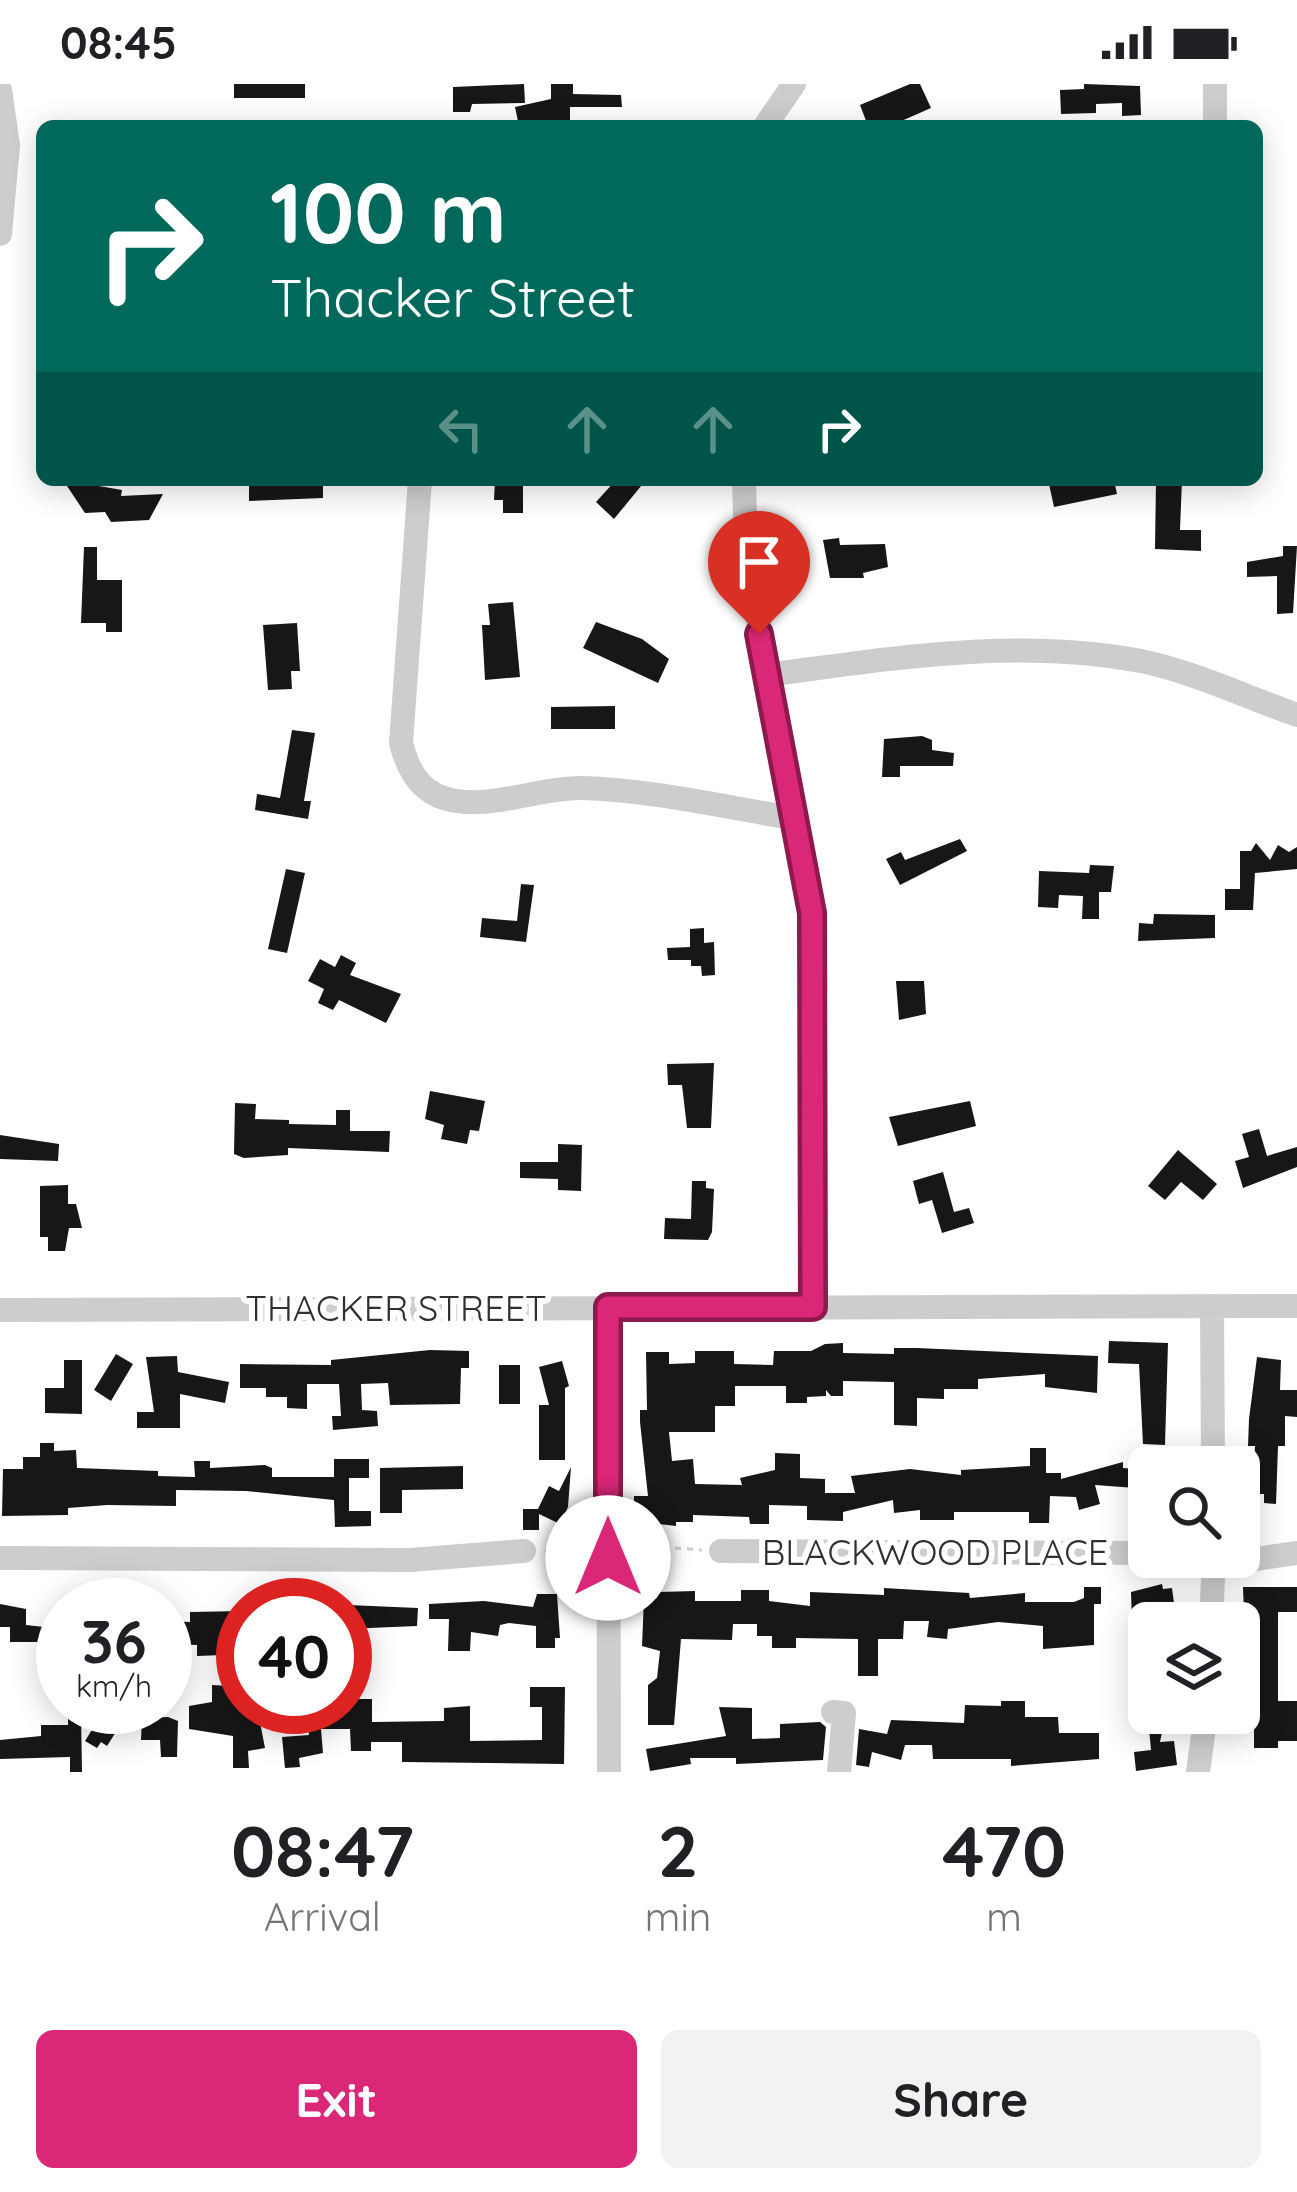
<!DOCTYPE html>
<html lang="en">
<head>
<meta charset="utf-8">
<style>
  body { margin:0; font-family:Quicksand,sans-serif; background:#f2f2f2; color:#202124; height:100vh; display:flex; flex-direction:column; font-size:45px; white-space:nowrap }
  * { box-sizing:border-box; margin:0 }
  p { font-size:39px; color:#757577 }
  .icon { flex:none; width:66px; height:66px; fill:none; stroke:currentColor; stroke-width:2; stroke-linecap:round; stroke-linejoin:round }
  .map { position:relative; height:1688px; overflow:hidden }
  .panel { display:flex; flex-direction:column; background:#fff; flex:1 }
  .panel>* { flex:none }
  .guide { position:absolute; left:36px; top:36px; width:1227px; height:366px; border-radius:18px; box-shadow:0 6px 30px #0003; background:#00695c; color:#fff; overflow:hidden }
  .tools { position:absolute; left:1128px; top:1362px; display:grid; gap:24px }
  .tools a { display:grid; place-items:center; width:132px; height:132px; border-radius:18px; background:#fff; box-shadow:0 6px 30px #0003; font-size:60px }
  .speed { position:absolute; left:36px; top:1494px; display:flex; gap:24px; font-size:60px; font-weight:700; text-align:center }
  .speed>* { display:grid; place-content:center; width:156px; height:156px; border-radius:50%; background:#fff; box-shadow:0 6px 30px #0003; line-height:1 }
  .speed small { font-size:30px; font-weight:400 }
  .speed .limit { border:18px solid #d22; background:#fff; color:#111 }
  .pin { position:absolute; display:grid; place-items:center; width:102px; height:102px; color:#fff; margin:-123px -51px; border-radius:50% 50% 50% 0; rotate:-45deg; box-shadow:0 0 12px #0007 }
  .pin .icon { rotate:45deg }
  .me { position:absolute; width:132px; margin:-66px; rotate:0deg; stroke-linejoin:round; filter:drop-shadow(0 0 9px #0008) }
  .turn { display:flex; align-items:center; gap:42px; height:252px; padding:0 36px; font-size:54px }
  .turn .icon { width:156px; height:156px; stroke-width:2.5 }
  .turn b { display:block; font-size:84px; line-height:102px }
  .lanes { display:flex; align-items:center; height:114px; padding:0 36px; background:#0003; justify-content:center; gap:60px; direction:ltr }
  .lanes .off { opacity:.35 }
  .eta { display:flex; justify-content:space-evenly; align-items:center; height:204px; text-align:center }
  .eta b { font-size:72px; font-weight:800; line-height:84px }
  .button { display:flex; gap:24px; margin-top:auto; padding:24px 36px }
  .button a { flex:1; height:138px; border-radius:18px; background:#db2777; color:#fff; font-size:48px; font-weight:800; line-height:138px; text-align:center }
  .button a+a { background:#f2f2f2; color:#202124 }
  .status { display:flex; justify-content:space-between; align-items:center; height:84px; padding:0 60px; background:#fff; direction:ltr }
  .status svg { height:33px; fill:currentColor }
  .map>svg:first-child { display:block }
  .building { fill:#171717 }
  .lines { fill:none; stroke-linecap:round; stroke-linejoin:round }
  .path { stroke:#cdcdcd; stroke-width:3; stroke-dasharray:6 6; stroke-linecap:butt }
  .minor { stroke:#cdcdcd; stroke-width:24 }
  .route-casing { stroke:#8e194d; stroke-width:30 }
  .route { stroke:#db2777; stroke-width:21 }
  .labels { text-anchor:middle; stroke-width:12; stroke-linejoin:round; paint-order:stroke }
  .street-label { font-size:36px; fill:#303030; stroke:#fff }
</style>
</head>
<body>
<div class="status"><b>08:45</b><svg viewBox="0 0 49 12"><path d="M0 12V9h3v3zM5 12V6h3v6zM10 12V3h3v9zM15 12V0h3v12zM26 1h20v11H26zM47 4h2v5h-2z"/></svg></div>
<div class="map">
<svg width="1297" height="1688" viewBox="0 0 1297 1688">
  <rect width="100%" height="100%" fill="#fff"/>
  <path class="building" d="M 234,0 L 305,0 L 305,14 L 234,14 Z
    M 524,0 L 525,19 L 472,20 L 470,28 L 453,28 L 453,3 Z
    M 551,0 L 573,0 L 573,10 L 621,11 L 622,23 L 570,23 L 570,42 L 519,42 L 515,23 L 551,15 Z
    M 910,0 L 920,0 L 931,24 L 890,42 L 868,42 L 860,21 Z
    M 1084,0 L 1140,2 L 1141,31 L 1122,32 L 1122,19 L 1096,20 L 1096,29 L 1061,30 L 1060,6 L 1084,5 Z
    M 63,396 L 91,396 L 93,401 L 122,406 L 121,412 L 163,410 L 149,436 L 111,438 L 105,428 L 85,429 Z
    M 249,396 L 323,396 L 323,414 L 249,417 Z
    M 495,396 L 523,396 L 523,429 L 503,429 L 503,416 L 494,416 Z
    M 616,396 L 646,396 L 614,435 L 596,418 Z
    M 1067,396 L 1114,396 L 1117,410 L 1054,423 L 1049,400 Z
    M 1156,396 L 1182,396 L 1180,446 L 1201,446 L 1201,467 L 1155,465 Z
    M 839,454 L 840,461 L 885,460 L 888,483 L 863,489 L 864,494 L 830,494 L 823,456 Z
    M 1283,462 L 1297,462 L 1293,529 L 1277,530 L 1277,492 L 1247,493 L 1247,478 L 1283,472 Z
    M 84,463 L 97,463 L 97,496 L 122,496 L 122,548 L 106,548 L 106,539 L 81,539 Z
    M 513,518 L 520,593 L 485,596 L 482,541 L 490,541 L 488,520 Z
    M 596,538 L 642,555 L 669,575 L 658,599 L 583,564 Z
    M 297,539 L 300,587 L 291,587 L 292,605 L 268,606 L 263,541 Z
    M 615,622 L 615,645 L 551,645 L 551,623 Z
    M 292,646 L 315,649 L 304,717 L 311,717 L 308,735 L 255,726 L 257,710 L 280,714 Z
    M 922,652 L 932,656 L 932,666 L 954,669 L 953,682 L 900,682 L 900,693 L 882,693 L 884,655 Z
    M 960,755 L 967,767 L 900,801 L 886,775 L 901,768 L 905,776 Z
    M 1256,759 L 1270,776 L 1278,761 L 1289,768 L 1297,763 L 1297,785 L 1255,789 L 1253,826 L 1225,826 L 1225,805 L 1240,805 L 1240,767 L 1251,767 Z
    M 1090,781 L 1114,782 L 1111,808 L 1099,808 L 1099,835 L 1082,835 L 1083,812 L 1059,811 L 1058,824 L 1038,823 L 1039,787 L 1089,789 Z
    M 286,785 L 305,789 L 287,869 L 268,865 Z
    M 521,800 L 534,801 L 526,858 L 480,853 L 482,834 L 517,837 Z
    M 1154,830 L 1215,831 L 1215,854 L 1138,857 L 1139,839 L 1153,840 Z
    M 704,844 L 704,859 L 714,858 L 715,891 L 702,892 L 701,882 L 691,882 L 691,876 L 668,876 L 667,864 L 690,863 L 690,845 Z
    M 341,871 L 356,879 L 350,891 L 401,910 L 386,939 L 339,916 L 333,926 L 318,919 L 324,905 L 308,897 L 320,875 L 335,883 Z
    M 896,897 L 924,897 L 926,930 L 899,936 Z
    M 714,979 L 711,1044 L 687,1044 L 682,1001 L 668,1001 L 667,980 Z
    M 430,1007 L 485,1017 L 479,1047 L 470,1046 L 467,1060 L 441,1055 L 444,1041 L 425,1035 Z
    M 970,1017 L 976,1042 L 898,1062 L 889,1033 Z
    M 235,1019 L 256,1020 L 255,1035 L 289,1036 L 289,1040 L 336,1041 L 336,1026 L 350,1026 L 350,1047 L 390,1047 L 389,1068 L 288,1064 L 288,1071 L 244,1074 L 234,1070 Z
    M 1259,1045 L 1267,1072 L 1297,1063 L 1297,1083 L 1243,1104 L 1235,1077 L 1249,1073 L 1242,1050 Z
    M 0,1051 L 59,1060 L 58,1077 L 0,1075 Z
    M 558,1060 L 582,1061 L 581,1107 L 558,1106 L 558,1095 L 520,1094 L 520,1078 L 558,1078 Z
    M 1178,1066 L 1217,1100 L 1203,1116 L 1181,1098 L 1165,1116 L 1148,1102 Z
    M 943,1088 L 954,1128 L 969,1124 L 974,1139 L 942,1149 L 932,1116 L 919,1120 L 913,1097 Z
    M 692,1097 L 706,1097 L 706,1104 L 714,1105 L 712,1148 L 708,1156 L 664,1155 L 665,1134 L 691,1135 Z
    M 68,1101 L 68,1120 L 76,1120 L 82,1144 L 69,1144 L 65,1167 L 48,1167 L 48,1153 L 40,1153 L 40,1102 Z
    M 1109,1257 L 1168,1259 L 1165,1361 L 1143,1360 L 1139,1280 L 1108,1279 Z
    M 843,1259 L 843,1269 L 894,1270 L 894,1264 L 917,1264 L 1098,1272 L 1097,1309 L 1045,1303 L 1045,1290 L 978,1295 L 978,1305 L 944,1305 L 944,1315 L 917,1314 L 917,1342 L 894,1341 L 894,1298 L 843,1297 L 843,1312 L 831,1312 L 826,1306 L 826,1312 L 807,1313 L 807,1319 L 786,1319 L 786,1302 L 735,1302 L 735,1322 L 715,1322 L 715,1348 L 669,1348 L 672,1377 L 693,1375 L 695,1400 L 742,1401 L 740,1394 L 775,1386 L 775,1369 L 800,1370 L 800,1394 L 825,1395 L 825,1409 L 855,1409 L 851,1392 L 910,1385 L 961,1391 L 961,1386 L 1030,1382 L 1030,1364 L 1046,1364 L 1046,1389 L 1061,1389 L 1061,1395 L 1123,1378 L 1123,1384 L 1149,1386 L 1149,1405 L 1095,1401 L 1100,1420 L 1079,1426 L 1076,1413 L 1050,1412 L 1049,1439 L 1029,1439 L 1029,1428 L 954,1428 L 954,1436 L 920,1436 L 920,1426 L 894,1429 L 893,1416 L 843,1428 L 843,1437 L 807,1436 L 807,1422 L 769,1421 L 769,1440 L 750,1440 L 749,1433 L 693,1431 L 693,1438 L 676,1438 L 676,1442 L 634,1437 L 634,1412 L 648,1412 L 640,1338 L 640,1326 L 647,1326 L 646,1268 L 669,1268 L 669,1280 L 695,1279 L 695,1267 L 734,1267 L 734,1280 L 773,1281 L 774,1267 L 811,1267 L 825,1260 Z
    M 430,1266 L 469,1267 L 469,1284 L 461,1284 L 460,1320 L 390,1321 L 388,1299 L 361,1300 L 362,1326 L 377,1327 L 378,1342 L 333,1346 L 332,1332 L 341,1332 L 339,1300 L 307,1300 L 307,1325 L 287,1324 L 287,1313 L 266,1313 L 266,1304 L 240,1304 L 240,1280 L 331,1281 L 331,1276 Z
    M 116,1270 L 133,1280 L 111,1317 L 94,1306 Z
    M 177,1272 L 178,1288 L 229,1298 L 225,1319 L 180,1310 L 180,1344 L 137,1344 L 137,1328 L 154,1328 L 146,1273 Z
    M 1257,1273 L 1281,1276 L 1280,1306 L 1297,1306 L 1297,1333 L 1285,1332 L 1285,1362 L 1278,1362 L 1276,1420 L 1264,1419 L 1264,1410 L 1253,1410 L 1255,1362 L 1248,1362 L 1249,1335 Z
    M 64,1276 L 82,1276 L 82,1330 L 45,1329 L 45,1304 L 64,1304 Z
    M 562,1277 L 569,1302 L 565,1304 L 565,1376 L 539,1376 L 539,1321 L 549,1321 L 539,1283 Z
    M 499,1281 L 520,1281 L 520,1320 L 499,1320 Z
    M 40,1359 L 54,1359 L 54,1367 L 76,1366 L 77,1384 L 158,1387 L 158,1392 L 195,1393 L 194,1377 L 210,1377 L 210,1384 L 265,1381 L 272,1384 L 272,1393 L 334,1393 L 334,1375 L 369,1375 L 369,1394 L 349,1394 L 349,1427 L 371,1427 L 371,1442 L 335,1443 L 334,1416 L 246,1407 L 176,1406 L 176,1422 L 107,1421 L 68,1424 L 68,1431 L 2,1432 L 3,1385 L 23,1385 L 23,1373 L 40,1373 Z
    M 463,1382 L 463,1405 L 402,1406 L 402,1429 L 380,1429 L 380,1384 Z
    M 571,1383 L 568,1423 L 560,1440 L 539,1430 L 539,1446 L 523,1446 L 523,1425 L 538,1425 L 549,1402 L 559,1407 Z
    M 1162,1500 L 1163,1505 L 1172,1504 L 1175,1527 L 1149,1530 L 1149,1583 L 1141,1584 L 1139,1570 L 1133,1569 L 1131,1508 Z
    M 1084,1503 L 1101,1503 L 1101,1520 L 1094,1520 L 1094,1561 L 1043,1565 L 1043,1542 L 998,1538 L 948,1545 L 947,1555 L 927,1553 L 929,1537 L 904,1537 L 903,1555 L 878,1555 L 878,1592 L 858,1592 L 858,1555 L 796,1554 L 796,1564 L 772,1564 L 772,1552 L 757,1552 L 757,1540 L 733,1540 L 732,1556 L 681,1555 L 674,1641 L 648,1641 L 648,1601 L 657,1594 L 660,1567 L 642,1562 L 644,1513 L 657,1514 L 658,1508 L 695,1507 L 695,1517 L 741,1517 L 741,1506 L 769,1506 L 769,1517 L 810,1522 L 810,1508 L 884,1511 L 884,1504 L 969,1509 L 970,1514 L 1025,1509 L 1025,1518 L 1074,1518 L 1084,1514 Z
    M 1243,1503 L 1297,1503 L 1297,1528 L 1278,1528 L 1278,1617 L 1297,1617 L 1297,1657 L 1278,1657 L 1278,1664 L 1254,1664 L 1254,1584 L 1246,1584 Z
    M 537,1510 L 557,1510 L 560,1554 L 555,1554 L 555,1564 L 536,1564 L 536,1542 L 509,1539 L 500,1541 L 498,1552 L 471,1548 L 470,1567 L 448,1567 L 449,1535 L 429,1535 L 429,1520 L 484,1517 L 533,1523 Z
    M 0,1520 L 26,1525 L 26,1541 L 63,1545 L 63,1566 L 42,1564 L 43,1558 L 10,1558 L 10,1543 L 0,1543 Z
    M 348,1521 L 418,1524 L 417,1542 L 345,1545 Z
    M 243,1527 L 243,1561 L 223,1561 L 223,1571 L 197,1572 L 197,1561 L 165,1560 L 165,1537 L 190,1538 L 190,1528 Z
    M 212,1601 L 229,1602 L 229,1611 L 243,1611 L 243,1623 L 257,1623 L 265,1664 L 248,1667 L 249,1684 L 233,1684 L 233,1652 L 189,1645 L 189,1622 L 212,1618 Z
    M 530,1603 L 565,1603 L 564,1680 L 402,1678 L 402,1658 L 371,1658 L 371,1667 L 351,1667 L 350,1645 L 321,1645 L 323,1669 L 299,1674 L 300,1683 L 285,1684 L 282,1653 L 309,1651 L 307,1629 L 348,1623 L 348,1615 L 372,1615 L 372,1638 L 444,1637 L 444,1624 L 470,1622 L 470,1657 L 542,1656 L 542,1623 L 530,1623 Z
    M 1001,1617 L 1025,1617 L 1025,1633 L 1058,1633 L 1059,1649 L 1099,1649 L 1099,1675 L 1011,1682 L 1011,1675 L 933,1675 L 932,1661 L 905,1661 L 901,1676 L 872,1668 L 869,1683 L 856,1681 L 859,1645 L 887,1650 L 891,1636 L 964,1639 L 965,1621 L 1001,1622 Z
    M 106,1623 L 126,1632 L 107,1662 L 101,1658 L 97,1664 L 85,1657 Z
    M 719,1623 L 752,1624 L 752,1655 L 780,1654 L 780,1640 L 820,1638 L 826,1643 L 823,1676 L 736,1680 L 736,1674 L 690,1674 L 691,1680 L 650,1687 L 646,1665 L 726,1652 Z
    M 68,1629 L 81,1629 L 82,1688 L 70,1688 L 70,1673 L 0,1675 L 0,1656 L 41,1652 L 41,1641 L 68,1641 Z
    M 1138,1629 L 1166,1629 L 1160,1658 L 1174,1657 L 1177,1681 L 1136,1687 L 1134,1668 L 1151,1666 L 1149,1644 L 1136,1641 Z
    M 168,1633 L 178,1637 L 177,1673 L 161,1673 L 160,1656 L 141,1656 L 142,1634 Z"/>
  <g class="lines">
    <path class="path" d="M 545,1467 L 589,1472
      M 628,1471 L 663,1463 L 702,1466"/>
    <path class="minor" d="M 1215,0 L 1215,42
      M 0,6 L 8,61 L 0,150
      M 765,42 L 794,0
      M 420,396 L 401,659 C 407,683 418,706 444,714 C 487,728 538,703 582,704 C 652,706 723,723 793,734
      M 744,396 L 746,469 L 812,829 L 813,1223
      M 766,591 C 890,575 1016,553 1141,577 C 1194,588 1246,613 1297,631
      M 1212,1222 L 1213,1383
      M 608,1223 L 609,1688
      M 0,1226 L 1297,1222
      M 721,1467 L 1149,1469
      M 0,1474 L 411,1476 L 524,1467
      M 1214,1481 L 1297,1469
      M 1211,1539 L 1214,1473
      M 833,1628 L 844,1629 L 839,1688
      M 1198,1688 L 1206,1629"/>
  </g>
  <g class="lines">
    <g class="route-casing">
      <path id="route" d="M 608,1474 L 608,1223 L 813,1223 L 812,829 L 759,550"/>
    </g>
    <use href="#route" class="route"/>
  </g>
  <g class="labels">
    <g class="street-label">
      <text x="396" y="1237">THACKER STREET</text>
      <text x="935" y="1481">BLACKWOOD PLACE</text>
    </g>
  </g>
</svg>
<div class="tools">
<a><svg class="icon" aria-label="search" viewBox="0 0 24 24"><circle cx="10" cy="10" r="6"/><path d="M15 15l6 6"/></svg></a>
<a><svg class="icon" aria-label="layers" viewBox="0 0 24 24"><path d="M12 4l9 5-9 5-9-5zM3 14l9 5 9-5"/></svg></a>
</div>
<div class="speed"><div>36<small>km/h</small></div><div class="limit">40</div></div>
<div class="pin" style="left:759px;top:550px;background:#d93025"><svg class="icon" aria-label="arrive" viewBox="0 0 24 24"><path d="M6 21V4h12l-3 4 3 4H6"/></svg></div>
<svg class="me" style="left:608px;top:1474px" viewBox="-20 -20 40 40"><circle r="19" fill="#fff"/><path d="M0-13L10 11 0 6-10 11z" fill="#db2777"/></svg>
<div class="guide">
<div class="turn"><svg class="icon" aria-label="right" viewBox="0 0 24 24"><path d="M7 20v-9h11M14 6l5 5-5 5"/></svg><div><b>100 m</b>Thacker Street</div></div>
<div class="lanes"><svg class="icon off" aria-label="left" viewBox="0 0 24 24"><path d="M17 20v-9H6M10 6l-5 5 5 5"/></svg><svg class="icon off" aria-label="ahead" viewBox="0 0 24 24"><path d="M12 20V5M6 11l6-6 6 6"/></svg><svg class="icon off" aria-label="ahead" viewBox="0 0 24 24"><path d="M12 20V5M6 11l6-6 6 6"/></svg><svg class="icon" aria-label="right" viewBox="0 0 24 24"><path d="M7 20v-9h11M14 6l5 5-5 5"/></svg></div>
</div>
</div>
<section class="panel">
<div class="eta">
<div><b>08:47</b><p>Arrival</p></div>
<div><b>2</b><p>min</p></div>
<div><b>470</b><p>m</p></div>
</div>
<div class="button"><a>Exit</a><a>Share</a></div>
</section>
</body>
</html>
